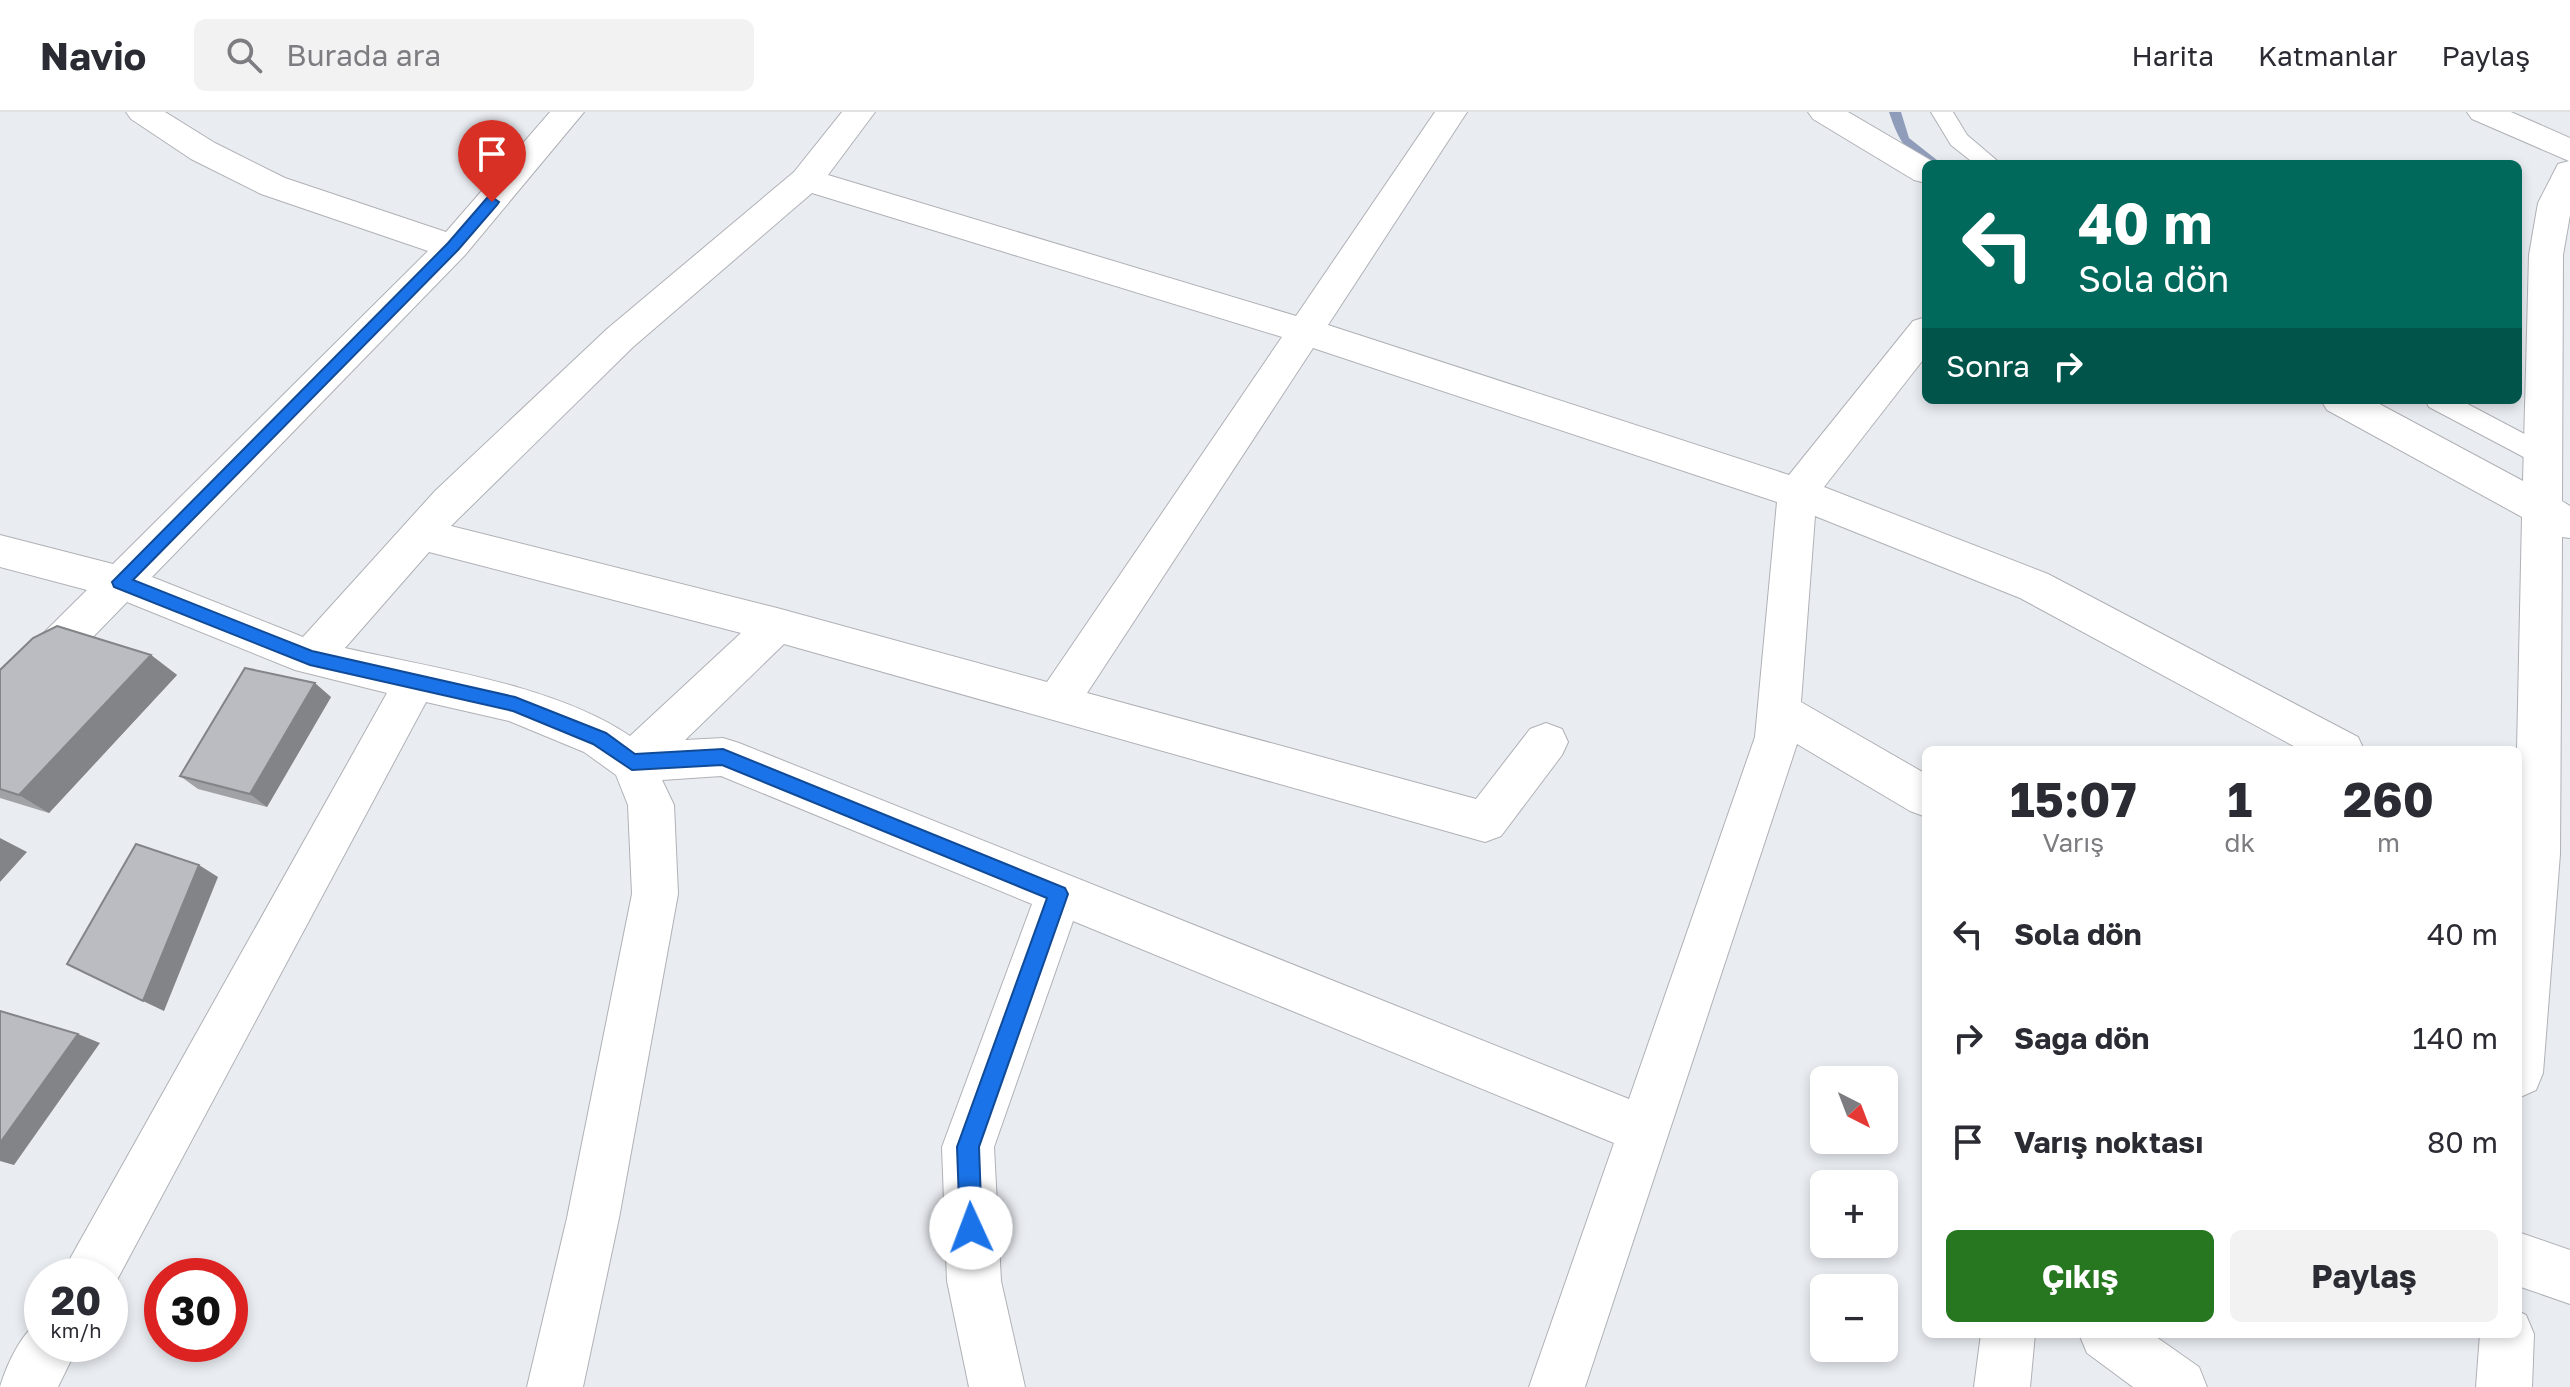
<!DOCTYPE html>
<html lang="tr">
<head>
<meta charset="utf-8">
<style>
  body { margin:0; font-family:"Golos Text",sans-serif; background:#f2f2f3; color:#2b2b33; height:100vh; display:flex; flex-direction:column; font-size:30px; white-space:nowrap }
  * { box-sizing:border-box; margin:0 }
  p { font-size:26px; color:#7c7c81 }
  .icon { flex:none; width:44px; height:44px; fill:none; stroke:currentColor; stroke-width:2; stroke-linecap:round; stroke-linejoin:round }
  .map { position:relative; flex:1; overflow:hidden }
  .drawer { position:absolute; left:1922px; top:634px; width:600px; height:592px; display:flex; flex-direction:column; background:#fff; border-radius:12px; box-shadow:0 4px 12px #0003 }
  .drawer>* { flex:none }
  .guide { position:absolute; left:1922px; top:48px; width:600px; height:244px; border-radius:12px; box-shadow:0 4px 12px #0003; background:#00695c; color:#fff; overflow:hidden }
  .needle { width:52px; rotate:138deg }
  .fabs { position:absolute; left:1810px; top:954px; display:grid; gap:16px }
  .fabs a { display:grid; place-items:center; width:88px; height:88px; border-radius:12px; background:#fff; box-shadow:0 4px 12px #0003; font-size:40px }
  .speed { position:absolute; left:24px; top:1146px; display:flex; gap:16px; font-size:40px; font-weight:700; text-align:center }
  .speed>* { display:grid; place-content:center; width:104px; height:104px; border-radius:50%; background:#fff; box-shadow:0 4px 12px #0003; line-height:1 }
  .speed small { font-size:20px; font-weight:400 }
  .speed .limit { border:12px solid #d22; background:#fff; color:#111 }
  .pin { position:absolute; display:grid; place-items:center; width:68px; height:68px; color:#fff; margin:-82px -34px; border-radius:50% 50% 50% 0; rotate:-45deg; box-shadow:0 0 8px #0007 }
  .pin .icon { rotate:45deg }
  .me { position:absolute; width:88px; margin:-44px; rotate:358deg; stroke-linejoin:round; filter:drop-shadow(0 0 6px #0008) }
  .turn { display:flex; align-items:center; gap:28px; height:168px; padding:0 24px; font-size:36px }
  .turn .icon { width:104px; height:104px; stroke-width:2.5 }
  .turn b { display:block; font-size:56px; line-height:68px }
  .then { display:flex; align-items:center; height:76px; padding:0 24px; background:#0003; gap:16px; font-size:30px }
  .eta { display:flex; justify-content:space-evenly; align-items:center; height:136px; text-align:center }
  .eta b { font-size:48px; font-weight:700; line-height:56px }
  .primary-button { display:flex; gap:16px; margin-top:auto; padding:16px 24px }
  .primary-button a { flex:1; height:92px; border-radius:12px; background:#277720; color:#fff; font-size:32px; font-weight:700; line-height:92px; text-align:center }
  .primary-button a+a { background:#f2f2f3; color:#2b2b33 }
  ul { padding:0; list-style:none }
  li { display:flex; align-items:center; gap:24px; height:104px; padding:0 24px }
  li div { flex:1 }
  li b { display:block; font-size:30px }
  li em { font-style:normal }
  header { display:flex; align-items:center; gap:48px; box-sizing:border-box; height:112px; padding:0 40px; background:#fff; border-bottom:2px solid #e1e1e2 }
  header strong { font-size:38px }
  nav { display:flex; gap:44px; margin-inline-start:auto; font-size:28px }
  .search { width:560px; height:72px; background:#f2f2f3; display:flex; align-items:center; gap:20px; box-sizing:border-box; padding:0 28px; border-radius:12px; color:#7c7c81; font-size:30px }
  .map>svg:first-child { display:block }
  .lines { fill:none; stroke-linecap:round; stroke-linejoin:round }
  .stream { fill:#909dba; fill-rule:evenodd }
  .lane-casing { stroke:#afb1b6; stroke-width:2 }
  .street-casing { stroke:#afb1b6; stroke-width:2 }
  .lane { fill:#fff; fill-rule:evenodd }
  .street { fill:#fff; fill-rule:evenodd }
  .wall { fill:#a0a2a6 }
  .shaded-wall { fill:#828487 }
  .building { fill:#babcc1; stroke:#828487; stroke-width:2 }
  .route { fill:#1a73e8; stroke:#114b97; stroke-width:2 }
</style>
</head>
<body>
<header>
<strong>Navio</strong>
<div class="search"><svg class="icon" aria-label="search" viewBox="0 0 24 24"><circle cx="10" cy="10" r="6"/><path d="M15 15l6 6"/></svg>Burada ara</div>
<nav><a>Harita</a><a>Katmanlar</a><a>Paylaş</a></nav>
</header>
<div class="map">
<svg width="2570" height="1275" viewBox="0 0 2570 1275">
  <rect width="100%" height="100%" fill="#e9ecf1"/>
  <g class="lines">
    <path class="stream" d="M 1889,0 L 1901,0 L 1909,26 L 1942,52 C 1909,52 1898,27 1889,0 Z"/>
    <g class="lane-casing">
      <path id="lane" d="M 1931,0 L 1953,0 L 1967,23 L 2001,52 L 1975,52 L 1951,33 Z
        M 2425,288 L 2460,288 L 2553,337 L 2557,344 L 2553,351 L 2544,354 L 2535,351 L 2429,295 Z"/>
    </g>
    <g class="street-casing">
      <path id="street" d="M 126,0 L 165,0 L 215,31 L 285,66 L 446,120 L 550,0 L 584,0 L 465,143 L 152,465 L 303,525 L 435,379 L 607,217 L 794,60 L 842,0 L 875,0 L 828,63 L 1296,204 L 1435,0 L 1467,0 L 1328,213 L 1789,363 L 1913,209 L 1926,205 L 1926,244 L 1824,375 L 2048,462 L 2358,625 L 2364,638 L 2301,638 L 2020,486 L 1815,404 L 1801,590 L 1926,662 L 1926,705 L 1910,699 L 1797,632 L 1585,1275 L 1529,1275 L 1614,1031 L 1073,809 L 994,1035 L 1001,1169 L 1025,1275 L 969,1275 L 947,1169 L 942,1035 L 1032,792 L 721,664 L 662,668 L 674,693 L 678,782 L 619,1106 L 583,1275 L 527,1275 L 567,1106 L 632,782 L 628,693 L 616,663 L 584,640 L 509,609 L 426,590 L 110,1181 L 110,1164 L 63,1164 L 71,1145 L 387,581 L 295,558 L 127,490 L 15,605 L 0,610 L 0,564 L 87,478 L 0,455 L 0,423 L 113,452 L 428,139 L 261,82 L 191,47 L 131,7 ZM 812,81 L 1282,225 L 1047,570 L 777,496 L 451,414 L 633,235 ZM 1313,236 L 1777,390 L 1755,625 L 1629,987 L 739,631 L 723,626 L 685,628 L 784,532 L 1485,730 L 1501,724 L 1562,643 L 1568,630 L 1562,617 L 1546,611 L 1530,617 L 1476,687 L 1087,581 ZM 429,440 L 741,521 L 630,624 C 555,573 433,556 345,536 Z
        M 1808,0 L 1848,0 L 1937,52 L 1926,52 L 1926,71 L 1914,68 L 1813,7 Z
        M 2467,0 L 2511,0 L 2570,26 L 2570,103 L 2563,143 L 2562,389 L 2570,394 L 2570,426 L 2562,425 L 2560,742 L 2543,961 L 2536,978 L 2518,986 L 2517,638 L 2522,405 L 2327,298 L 2321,288 L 2372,288 L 2523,369 L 2529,143 L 2538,91 L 2558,52 L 2569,49 L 2472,7 Z
        M 2518,1120 L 2570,1138 L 2570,1192 L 2518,1174 Z
        M 2518,1199 L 2526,1203 L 2534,1222 L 2532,1275 L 2476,1275 L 2480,1222 L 2518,1222 Z
        M 42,1209 L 42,1232 L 79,1232 L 58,1275 L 0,1275 C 6,1255 22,1217 42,1209 Z
        M 1981,1222 L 2035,1222 L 2030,1275 L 1974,1275 Z
        M 2079,1222 L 2152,1222 L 2199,1255 L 2207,1275 L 2133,1275 L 2087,1241 Z"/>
    </g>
    <use href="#lane" class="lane"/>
    <use href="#street" class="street"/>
  </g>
  <path class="wall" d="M 151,543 L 177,563 L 49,701 L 0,686 L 0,558 Z
    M 331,585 L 267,695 L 198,677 L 180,664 Z"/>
  <path class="shaded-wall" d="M 151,543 L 177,563 L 49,701 L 19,683 Z
    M 315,571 L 331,585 L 267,695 L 250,682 Z
    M 0,726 L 27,740 L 0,770 Z
    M 199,753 L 218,765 L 164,899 L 143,889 Z
    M 78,922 L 100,931 L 14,1053 L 0,1049 L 0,1031 Z"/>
  <path class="building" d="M 57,514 L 151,543 L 19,683 L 0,677 L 0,558 L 33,526 Z
    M 245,556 L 315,571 L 250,682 L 180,664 Z
    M 136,732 L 199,753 L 143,889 L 67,852 Z
    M 0,899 L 78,922 L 0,1031 Z"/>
  <path class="route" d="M 492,85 L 499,90 L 497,93 L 458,138 L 133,468 L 312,539 L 515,585 L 606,621 L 635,642 L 723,637 L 1065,776 L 1068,782 L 979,1035 L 982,1116 L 979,1123 L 971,1127 L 964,1123 L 960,1116 L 957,1035 L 1047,786 L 722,653 L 632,658 L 593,632 L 513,599 L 310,553 L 114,475 L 112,470 L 448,131 L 487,86 Z"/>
</svg>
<div class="fabs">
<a><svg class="needle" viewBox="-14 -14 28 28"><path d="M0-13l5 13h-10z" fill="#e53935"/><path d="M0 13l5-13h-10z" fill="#7c7c81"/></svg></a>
<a>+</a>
<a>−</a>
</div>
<div class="speed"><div>20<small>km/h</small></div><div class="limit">30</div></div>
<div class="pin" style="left:492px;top:90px;background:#d93025"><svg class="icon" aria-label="arrive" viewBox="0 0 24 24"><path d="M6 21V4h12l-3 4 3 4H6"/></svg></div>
<svg class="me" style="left:971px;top:1116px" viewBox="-20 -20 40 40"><circle r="19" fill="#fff"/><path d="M0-13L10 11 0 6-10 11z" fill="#1a73e8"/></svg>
<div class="guide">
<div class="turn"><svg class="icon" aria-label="left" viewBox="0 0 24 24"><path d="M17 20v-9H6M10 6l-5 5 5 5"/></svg><div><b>40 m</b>Sola dön</div></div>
<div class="then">Sonra<svg class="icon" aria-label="right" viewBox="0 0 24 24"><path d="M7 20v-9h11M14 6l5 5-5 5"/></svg></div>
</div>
<section class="drawer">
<div class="eta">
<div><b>15:07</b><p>Varış</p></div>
<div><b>1</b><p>dk</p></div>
<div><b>260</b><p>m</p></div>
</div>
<ul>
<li><svg class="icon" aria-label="left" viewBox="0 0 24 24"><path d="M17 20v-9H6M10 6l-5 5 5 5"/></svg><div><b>Sola dön</b></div><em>40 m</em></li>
<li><svg class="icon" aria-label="right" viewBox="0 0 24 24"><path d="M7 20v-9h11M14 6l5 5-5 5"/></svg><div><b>Sağa dön</b></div><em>140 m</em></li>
<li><svg class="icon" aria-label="arrive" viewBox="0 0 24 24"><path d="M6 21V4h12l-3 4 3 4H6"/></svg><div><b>Varış noktası</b></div><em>80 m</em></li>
</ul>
<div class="primary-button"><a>Çıkış</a><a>Paylaş</a></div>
</section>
</div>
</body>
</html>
